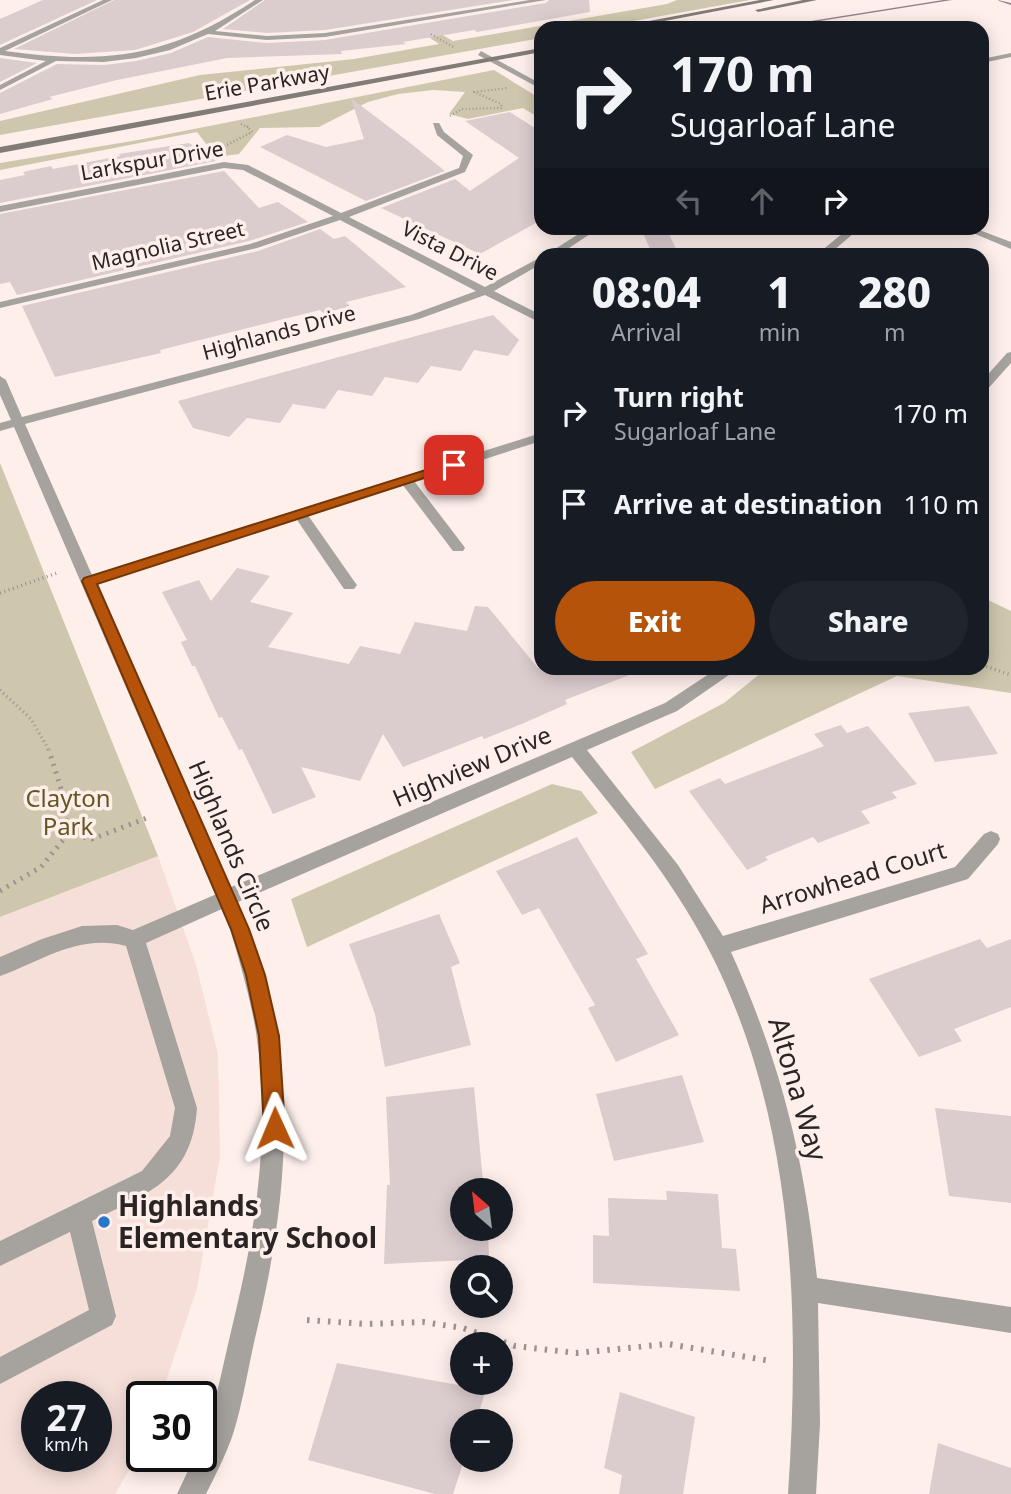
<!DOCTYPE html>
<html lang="en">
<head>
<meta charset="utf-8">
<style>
  body { margin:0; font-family:"Noto Sans",sans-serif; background:#20242c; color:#f1f3f6; height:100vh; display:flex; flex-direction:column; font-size:26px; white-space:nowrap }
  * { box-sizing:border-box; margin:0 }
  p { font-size:23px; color:#9ea1a6 }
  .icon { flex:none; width:38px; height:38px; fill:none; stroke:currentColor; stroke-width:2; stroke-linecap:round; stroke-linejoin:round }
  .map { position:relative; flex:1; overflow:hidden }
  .drawer { position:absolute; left:534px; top:248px; width:455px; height:427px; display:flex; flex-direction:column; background:#171b24; border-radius:21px; box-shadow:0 4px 18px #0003 }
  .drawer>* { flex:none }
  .banner { position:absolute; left:534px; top:21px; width:455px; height:214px; border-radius:21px; box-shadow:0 4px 18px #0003; background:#171b24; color:#f1f3f6; overflow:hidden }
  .needle { width:46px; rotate:332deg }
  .buttons { position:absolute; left:450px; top:1178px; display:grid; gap:14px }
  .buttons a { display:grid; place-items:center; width:63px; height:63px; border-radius:50%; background:#171b24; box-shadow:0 4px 18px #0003; font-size:35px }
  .speed { position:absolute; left:21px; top:1381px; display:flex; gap:14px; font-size:35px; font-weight:700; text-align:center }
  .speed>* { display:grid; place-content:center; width:91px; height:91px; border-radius:50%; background:#171b24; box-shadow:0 4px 18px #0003; line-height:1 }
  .speed small { font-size:18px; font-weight:400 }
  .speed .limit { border:4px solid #111; border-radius:10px; background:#fff; color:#111 }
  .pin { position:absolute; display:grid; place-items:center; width:60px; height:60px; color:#fff; margin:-30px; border-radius:14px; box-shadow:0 4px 10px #0006 }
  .me { position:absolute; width:77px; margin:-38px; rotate:359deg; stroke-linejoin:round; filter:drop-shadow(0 0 5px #0008) }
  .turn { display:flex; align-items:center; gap:24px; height:147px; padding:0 21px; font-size:32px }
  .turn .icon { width:91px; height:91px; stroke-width:2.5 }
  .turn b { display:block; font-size:49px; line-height:60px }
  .lanes { display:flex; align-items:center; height:66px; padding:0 21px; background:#0003; justify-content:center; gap:35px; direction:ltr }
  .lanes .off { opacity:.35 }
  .eta { display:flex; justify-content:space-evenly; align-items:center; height:119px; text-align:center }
  .eta b { font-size:42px; font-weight:800; line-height:49px }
  .cta { display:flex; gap:14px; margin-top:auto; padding:14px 21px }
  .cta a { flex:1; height:80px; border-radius:42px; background:#b45309; color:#fff; font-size:28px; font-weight:800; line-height:80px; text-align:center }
  .cta a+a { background:#20242c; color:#f1f3f6 }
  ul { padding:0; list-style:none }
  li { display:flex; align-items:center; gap:21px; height:91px; padding:0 21px }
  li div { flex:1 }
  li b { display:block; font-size:26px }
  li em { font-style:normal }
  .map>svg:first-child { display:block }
  .built { fill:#f6dfd9; fill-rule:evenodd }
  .green { fill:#cfc7ad }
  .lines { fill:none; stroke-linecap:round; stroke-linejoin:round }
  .stream { fill:#97818e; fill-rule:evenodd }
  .building { fill:#dbccce }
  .path-far4 { stroke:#9c928f; stroke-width:2; stroke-dasharray:1 2.5; stroke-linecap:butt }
  .path-far3 { stroke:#9c928f; stroke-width:2.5; stroke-dasharray:1 2.5; stroke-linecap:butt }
  .path-far2 { stroke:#9c928f; stroke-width:3.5; stroke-dasharray:1 3.5; stroke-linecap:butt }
  .path-far1 { stroke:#9c928f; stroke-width:5; stroke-dasharray:2 6; stroke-linecap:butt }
  .path { stroke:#9c928f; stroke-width:6; stroke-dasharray:2.5 8; stroke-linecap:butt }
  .service { fill:#a6a29e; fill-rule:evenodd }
  .minor { fill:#a6a29e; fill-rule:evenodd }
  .secondary { fill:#827c76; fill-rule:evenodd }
  .route { fill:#b45309; stroke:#753606; stroke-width:2 }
  .poi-dot { fill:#2978c8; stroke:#feefeb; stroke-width:2.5 }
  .labels { text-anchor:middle; stroke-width:7; stroke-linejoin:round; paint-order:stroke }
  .far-street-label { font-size:21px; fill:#2a2524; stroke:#feefeb }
  .street-label { font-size:24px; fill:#2a2524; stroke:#feefeb }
  .park-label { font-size:24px; fill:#665622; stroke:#feefeb }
  .near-street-label { font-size:28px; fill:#2a2524; stroke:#feefeb }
  .near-poi-label { font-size:28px; font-weight:bold; fill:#2a2524; stroke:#feefeb; text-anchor:start }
</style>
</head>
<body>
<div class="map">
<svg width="1011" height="1494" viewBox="0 0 1011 1494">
  <rect width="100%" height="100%" fill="#feefeb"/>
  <path class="built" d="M 158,856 L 196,965 L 218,1054 L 220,1156 L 197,1288 L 161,1396 L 142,1396 L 142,1448 L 115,1494 L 0,1494 L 0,917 ZM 37,1396 L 96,1396 L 96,1456 L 37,1456 Z"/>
  <path class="green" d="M 677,0 L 750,0 L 595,28 L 541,28 L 541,38 L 0,135 L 0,121 L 200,75 L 354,59 L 439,44 L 415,28 L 427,26 L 453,41 L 667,4 Z
    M 494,70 L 541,99 L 541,119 L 523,108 L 468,119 L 449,114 L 465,92 L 433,90 L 398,94 L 368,102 L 319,127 L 260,128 L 239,154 L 216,157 L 197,132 L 0,170 L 0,163 L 138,140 Z
    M 0,463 L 158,856 L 0,917 Z
    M 982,597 L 1011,611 L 1011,693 L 897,676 L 655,789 L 631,752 L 724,703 L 766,669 L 982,668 Z
    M 552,784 L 581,791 L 598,813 L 307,947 L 291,899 Z"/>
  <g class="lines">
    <path class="stream" d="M 943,0 L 952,0 L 776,28 L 767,28 Z
      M 998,0 L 1011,3 L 1011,5 L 999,1 Z"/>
  </g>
  <path class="building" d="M 43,0 L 97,0 L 0,45 L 0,19 Z
    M 114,0 L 250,0 L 193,32 L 135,50 L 75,54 L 14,49 Z
    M 265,0 L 513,0 L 325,30 L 267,33 L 223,29 Z
    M 549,0 L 589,0 L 590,12 L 477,32 L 474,30 L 403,42 L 406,44 L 341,51 L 342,54 L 227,58 L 117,80 L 49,97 L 53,99 L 0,114 L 0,93 L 57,64 L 104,65 L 136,61 L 171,53 L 208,37 L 267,43 L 325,40 L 546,3 Z
    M 0,58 L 37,63 L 0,82 Z
    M 351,98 L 410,143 L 445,171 L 366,201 L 260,147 L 287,135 L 326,147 L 364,139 Z
    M 510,112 L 541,132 L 541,220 L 480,254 L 381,208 L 455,179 L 470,191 L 519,158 L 465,121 Z
    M 189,143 L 216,161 L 0,203 L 0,180 L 25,175 L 23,172 L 51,166 L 53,169 L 120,156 L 119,154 Z
    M 224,171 L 259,208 L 278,202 L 308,222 L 249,241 L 17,295 L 10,282 L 0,284 L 0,214 Z
    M 641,228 L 666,228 L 679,255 L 653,256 Z
    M 320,229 L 334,239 L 345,236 L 406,287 L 346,302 L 351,307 L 323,313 L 320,310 L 160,350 L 161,353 L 55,377 L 22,306 L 258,251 Z
    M 493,315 L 519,340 L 508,356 L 474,350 L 461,371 L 431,366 L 418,383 L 385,377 L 372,396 L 338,390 L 325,409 L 293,404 L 280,423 L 247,418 L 229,437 L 193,428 L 178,401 Z
    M 237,568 L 270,576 L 250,602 L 293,613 L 268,647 L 349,664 L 360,646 L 400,654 L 415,622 L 467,631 L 475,606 L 488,607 L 538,668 L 642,670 L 565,700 L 567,704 L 524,723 L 484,739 L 482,736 L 403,767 L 383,734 L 360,781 L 301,767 L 316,797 L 273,814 L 242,749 L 239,750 L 222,717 L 219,718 L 195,666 L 192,666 L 181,642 L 187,640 L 162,592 L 199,580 L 211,601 Z
    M 969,706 L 998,754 L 935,762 L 908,713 Z
    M 841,725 L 847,733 L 868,726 L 917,784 L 892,792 L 897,798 L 861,811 L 870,823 L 818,843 L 813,837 L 765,857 L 768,860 L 747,870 L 689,791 L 720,778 L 725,784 L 824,746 L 814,734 Z
    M 577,837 L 648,954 L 636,959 L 679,1035 L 616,1062 L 588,1008 L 595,1005 L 539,908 L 522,915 L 496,871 Z
    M 439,914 L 460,963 L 451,967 L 471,1045 L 385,1067 L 375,1014 L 349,944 Z
    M 980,939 L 987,948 L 1011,939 L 1011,1007 L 954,1029 L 962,1041 L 919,1057 L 869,979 Z
    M 682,1075 L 704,1142 L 614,1161 L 596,1094 Z
    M 474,1087 L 483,1181 L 487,1181 L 487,1190 L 462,1190 L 462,1228 L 488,1228 L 489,1259 L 384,1264 L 387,1185 L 390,1185 L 386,1097 Z
    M 935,1108 L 1011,1116 L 1011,1203 L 949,1196 Z
    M 666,1191 L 718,1194 L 722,1248 L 736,1249 L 740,1291 L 593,1283 L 593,1235 L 609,1236 L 608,1198 L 667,1200 Z
    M 337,1363 L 486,1390 L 476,1421 L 462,1421 L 464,1460 L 453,1494 L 435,1494 L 308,1460 Z
    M 620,1392 L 695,1417 L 683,1494 L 619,1494 L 622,1475 L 604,1468 Z
    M 938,1443 L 1011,1468 L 1011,1494 L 929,1494 Z"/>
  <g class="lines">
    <path class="path-far4" d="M 431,34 L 455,48
      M 450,116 L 462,109 L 502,108 L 501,104 L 474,92 L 508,88
      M 241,124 L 250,128"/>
    <path class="path-far3" d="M 221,148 L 252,132 L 247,126"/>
    <path class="path-far2" d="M 0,593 L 57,573
      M 982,665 L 1011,675
      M 0,690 L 31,719 L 50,752"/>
    <path class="path-far1" d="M 68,834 L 92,839 L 147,818
      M 0,891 L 41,867 L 68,834 L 62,792 L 49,750"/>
    <path class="path" d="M 307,1320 L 366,1324 L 423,1322 L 463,1328 L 515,1346 L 576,1353 L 668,1344 L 771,1361"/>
    <path class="service" d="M 406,476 L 411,477 L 463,545 L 465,548 L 463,551 L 453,551 L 399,480 Z
      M 300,510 L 305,511 L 354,581 L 357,585 L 354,589 L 344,589 L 293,514 Z
      M 226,890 L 233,892 L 236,898 L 233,904 L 146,943 L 197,1108 C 192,1180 148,1193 92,1221 L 116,1316 L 112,1325 L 0,1384 L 0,1357 L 89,1310 L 70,1232 L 0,1266 L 0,1241 L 142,1171 L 170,1136 L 175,1108 L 126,946 C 80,933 41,961 0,976 L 0,957 L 42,939 L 82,926 L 117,925 L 133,930 Z"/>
    <path class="minor" d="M 103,0 L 112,0 L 5,51 C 106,65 169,57 255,0 L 263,0 L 215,31 L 267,36 L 325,33 L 530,0 L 546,0 L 325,37 L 267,40 L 208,34 L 170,50 L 136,58 L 104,62 L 56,61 L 0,90 L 0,85 L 46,61 L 0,55 L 0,48 Z
      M 481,51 L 541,84 L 541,89 L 478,55 Z
      M 1011,53 L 1011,57 L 982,63 L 982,59 Z
      M 433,123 L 439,123 L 444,132 L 473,155 L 465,172 L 349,217 L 485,287 L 541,257 L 541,264 L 494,291 L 541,315 L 541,323 L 485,295 L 419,319 L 25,424 L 92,575 L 541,433 L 541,441 L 96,584 L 231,887 L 665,703 L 718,668 L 739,668 L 677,711 L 587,750 L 678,865 L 723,936 L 955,867 L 984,834 L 991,831 L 998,834 L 1000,839 L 998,844 L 968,879 L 731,952 C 781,1064 804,1156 817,1278 L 1011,1307 L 1011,1333 L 818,1303 L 820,1424 L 816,1494 L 788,1494 C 801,1304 794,1098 697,928 C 662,866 616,812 572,757 L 238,902 C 302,1045 291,1190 255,1338 C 248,1369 243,1401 234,1431 C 227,1453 216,1474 206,1494 L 177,1494 L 195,1456 L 201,1456 C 201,1439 209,1422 214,1405 C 222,1372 229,1339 237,1306 C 258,1216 270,1125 256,1032 C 250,997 240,963 230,929 L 14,427 L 0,431 L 0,423 L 11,420 L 0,395 L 0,376 L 6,380 L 22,417 L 411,315 L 476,291 L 340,220 L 257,248 L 0,308 L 0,302 L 250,244 L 333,216 L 243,170 L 224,168 L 0,212 L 0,206 L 224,162 L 248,165 L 341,213 L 459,168 L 463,156 L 437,135 Z
      M 588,228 L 599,228 L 557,256 L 544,256 Z
      M 849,228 L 860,228 L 827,256 L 815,256 Z
      M 961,228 L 974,228 L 1011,242 L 1011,249 Z
      M 1011,352 L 1011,363 L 986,391 L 982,392 L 982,381 L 1007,353 Z"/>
    <path class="secondary" d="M 760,0 L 774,0 L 628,28 L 612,28 Z
      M 803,0 L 817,0 L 758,12 L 755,10 Z
      M 541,48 L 541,52 L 0,153 L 0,147 Z"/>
  </g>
  <path class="route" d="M 454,461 L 460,465 L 458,467 L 97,584 L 249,929 L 265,975 L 279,1036 L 285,1128 L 282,1135 L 275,1138 L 267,1135 L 264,1128 L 259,1036 L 246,975 L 231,929 L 82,581 L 84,578 Z"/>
  <circle class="poi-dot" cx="104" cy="1222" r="7"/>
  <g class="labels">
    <g class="far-street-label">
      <text transform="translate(267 83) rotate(-10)" y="7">Erie Parkway</text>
      <text transform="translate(152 161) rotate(-10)" y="7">Larkspur Drive</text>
      <text transform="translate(168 246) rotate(-13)" y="7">Magnolia Street</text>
      <text transform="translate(450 251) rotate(27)" y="7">Vista Drive</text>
      <text transform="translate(279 333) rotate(-15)" y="7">Highlands Drive</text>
    </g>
    <g class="street-label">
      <text transform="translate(472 767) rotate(-23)" y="8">Highview Drive</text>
      <text transform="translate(231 846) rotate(67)" y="8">Highlands Circle</text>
      <text transform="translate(853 878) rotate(-17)" y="8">Arrowhead Court</text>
    </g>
    <g class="park-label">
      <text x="68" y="807">Clayton<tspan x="68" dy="28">Park</tspan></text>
    </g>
    <g class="near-street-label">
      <text transform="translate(798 1089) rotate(74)" y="10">Altona Way</text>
    </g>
    <g class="near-poi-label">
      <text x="118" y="1216">Highlands<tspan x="118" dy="32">Elementary School</tspan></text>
    </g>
  </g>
</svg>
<div class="buttons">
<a><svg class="needle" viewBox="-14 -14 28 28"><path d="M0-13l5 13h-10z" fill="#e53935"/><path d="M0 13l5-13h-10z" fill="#9ea1a6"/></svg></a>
<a><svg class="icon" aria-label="search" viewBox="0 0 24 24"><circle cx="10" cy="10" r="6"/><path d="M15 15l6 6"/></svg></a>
<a>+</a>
<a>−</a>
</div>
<div class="speed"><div>27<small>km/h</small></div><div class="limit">30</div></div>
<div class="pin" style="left:454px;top:465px;background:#d93025"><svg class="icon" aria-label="arrive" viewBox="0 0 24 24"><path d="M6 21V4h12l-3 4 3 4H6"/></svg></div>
<svg class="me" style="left:275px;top:1128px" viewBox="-20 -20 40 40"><path d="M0-17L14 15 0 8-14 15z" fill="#b45309" stroke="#fff" stroke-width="4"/></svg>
<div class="banner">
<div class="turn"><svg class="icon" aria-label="right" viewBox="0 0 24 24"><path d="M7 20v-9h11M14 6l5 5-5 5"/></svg><div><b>170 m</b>Sugarloaf Lane</div></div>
<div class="lanes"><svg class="icon off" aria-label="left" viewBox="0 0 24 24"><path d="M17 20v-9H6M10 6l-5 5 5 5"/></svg><svg class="icon off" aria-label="ahead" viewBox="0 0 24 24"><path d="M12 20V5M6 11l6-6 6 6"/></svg><svg class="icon" aria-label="right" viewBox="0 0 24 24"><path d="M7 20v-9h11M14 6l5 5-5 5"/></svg></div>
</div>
<section class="drawer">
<div class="eta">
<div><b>08:04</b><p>Arrival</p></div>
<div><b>1</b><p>min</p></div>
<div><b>280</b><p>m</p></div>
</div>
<ul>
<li><svg class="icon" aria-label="right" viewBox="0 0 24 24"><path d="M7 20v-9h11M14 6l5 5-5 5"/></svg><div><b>Turn right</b><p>Sugarloaf Lane</p></div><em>170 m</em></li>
<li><svg class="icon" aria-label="arrive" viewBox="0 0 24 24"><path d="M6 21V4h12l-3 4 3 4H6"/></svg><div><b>Arrive at destination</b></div><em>110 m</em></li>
</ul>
<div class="cta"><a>Exit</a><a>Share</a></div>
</section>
</div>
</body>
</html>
